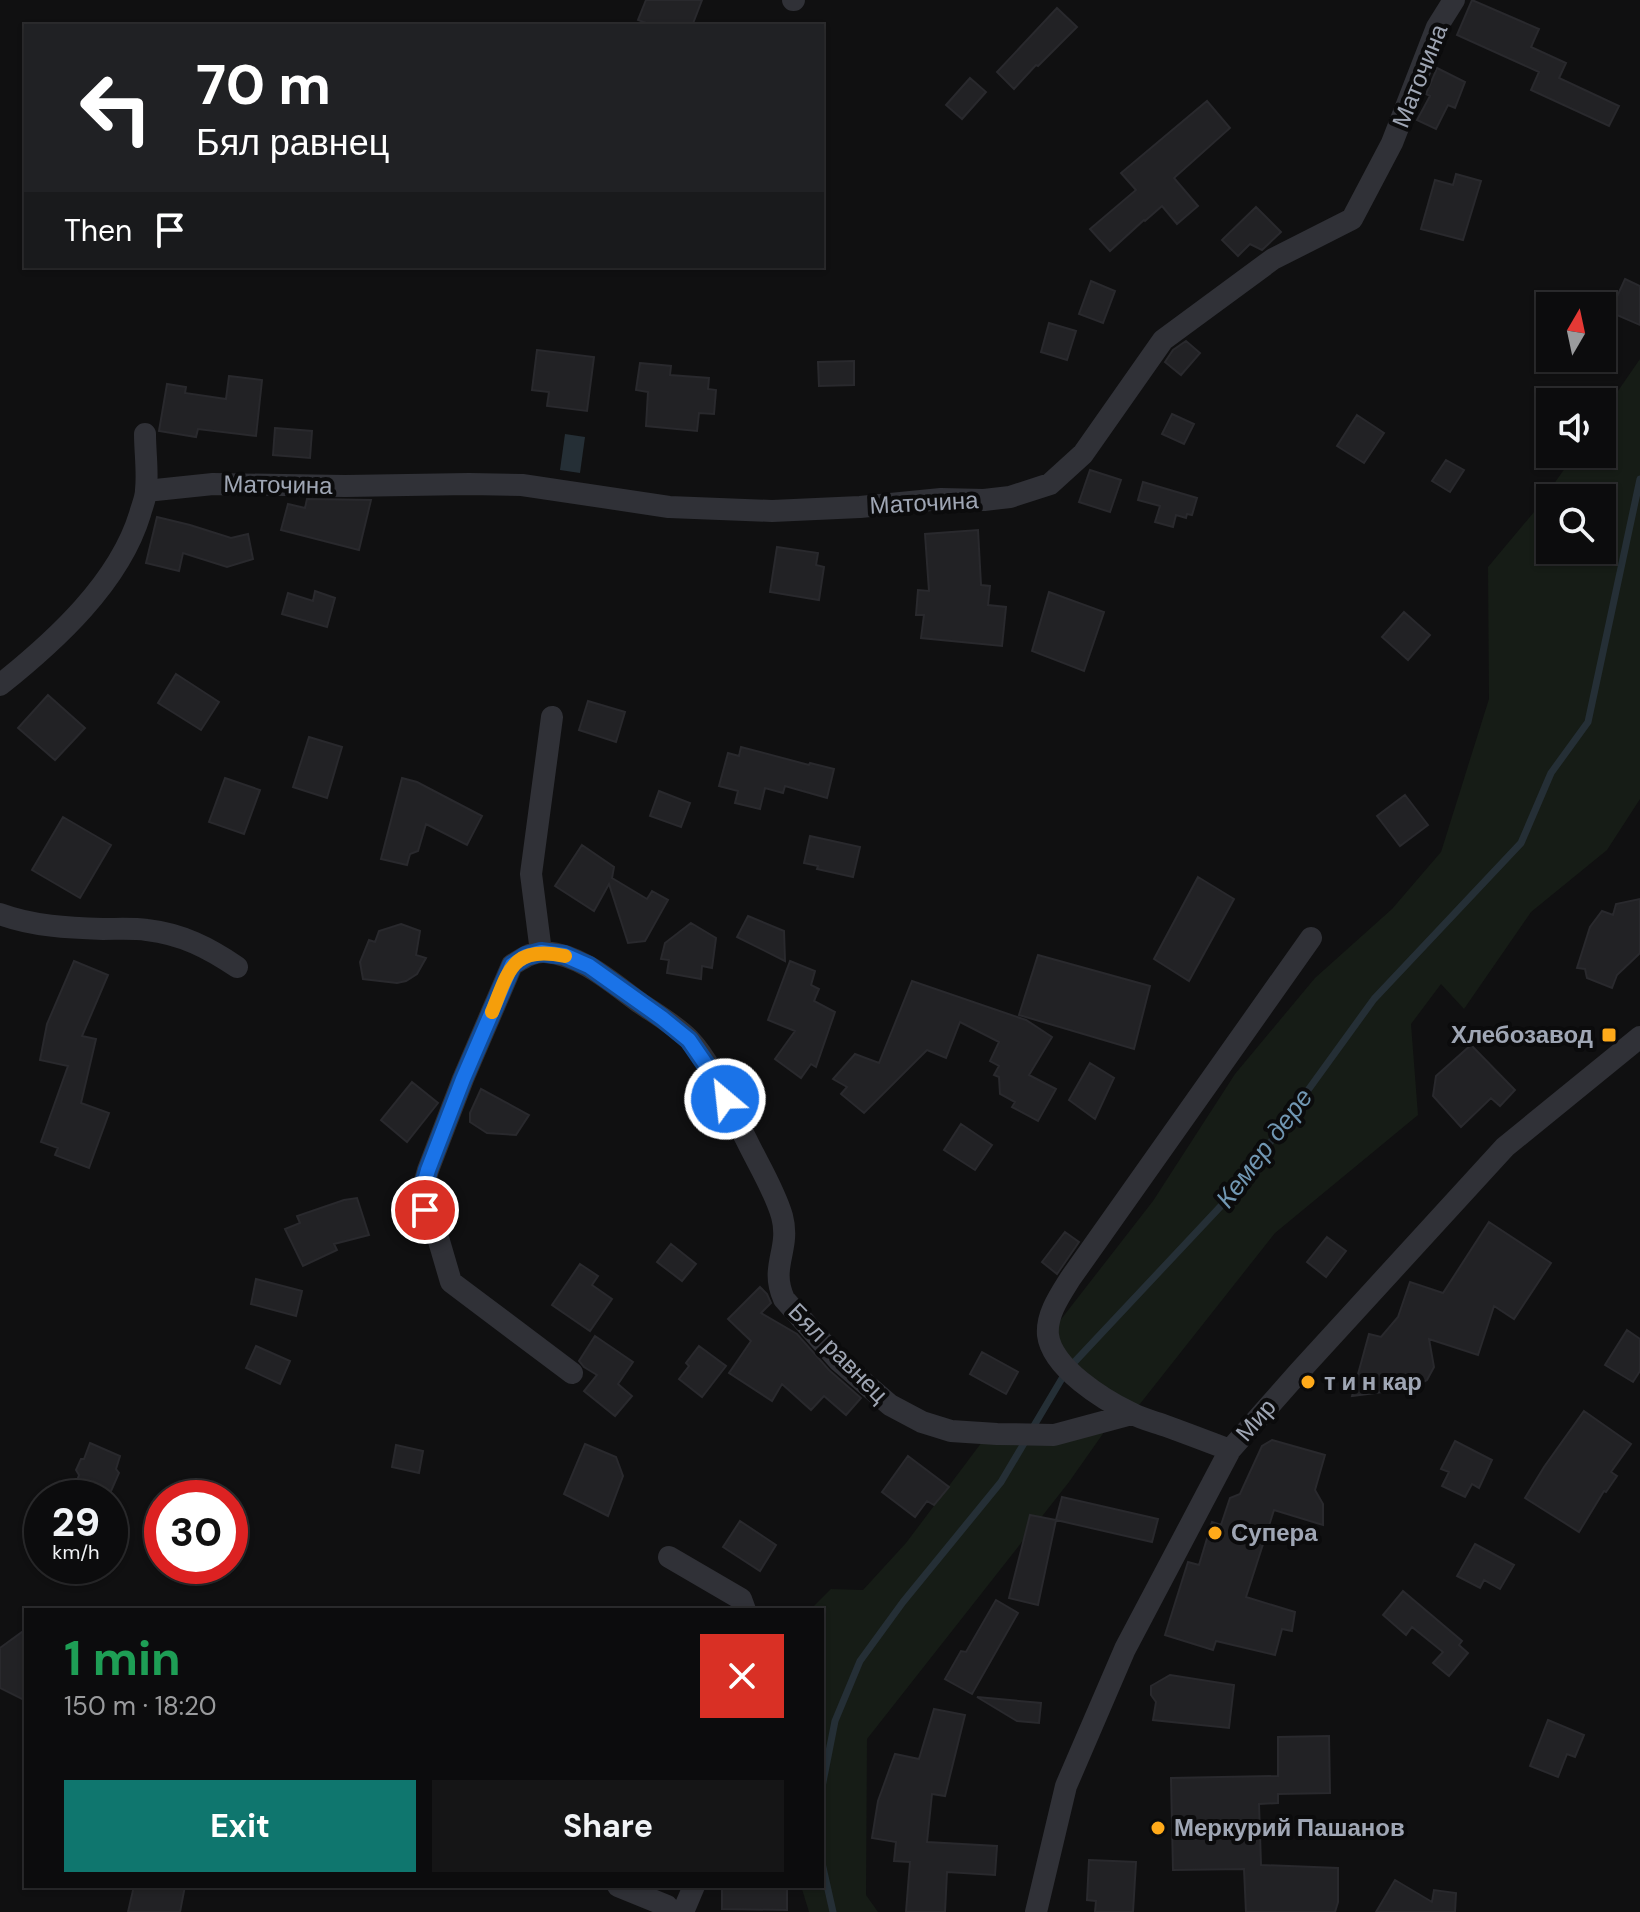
<!DOCTYPE html>
<html lang="en">
<head>
<meta charset="utf-8">
<style>
  body { margin:0; font-family:"DM Sans",sans-serif; background:#151516; color:#f1f3f6; height:100vh; display:flex; flex-direction:column; font-size:30px; white-space:nowrap }
  * { box-sizing:border-box; margin:0 }
  p { font-size:26px; color:#9a9b9d }
  .icon { flex:none; width:44px; height:44px; fill:none; stroke:currentColor; stroke-width:2; stroke-linecap:round; stroke-linejoin:round }
  .map { position:relative; flex:1; overflow:hidden }
  .panel { position:absolute; left:24px; top:1608px; width:800px; height:280px; display:flex; flex-direction:column; background:#0c0c0d; border-radius:0px; box-shadow:0 2px 6px #0004,0 0 0 2px #2c2c2e }
  .panel>* { flex:none }
  .top-card { position:absolute; left:24px; top:24px; width:800px; height:244px; border-radius:0px; box-shadow:0 2px 6px #0004,0 0 0 2px #2c2c2e; background:#202124; color:#fff; overflow:hidden }
  .needle { width:52px; rotate:9deg }
  .controls { position:absolute; left:1536px; top:292px; display:grid; gap:16px }
  .controls a { display:grid; place-items:center; width:80px; height:80px; border-radius:0px; background:#0c0c0d; box-shadow:0 2px 6px #0004,0 0 0 2px #2c2c2e; font-size:40px }
  .speed { position:absolute; left:24px; top:1480px; display:flex; gap:16px; font-size:40px; font-weight:700; text-align:center }
  .speed>* { display:grid; place-content:center; width:104px; height:104px; border-radius:50%; background:#0c0c0d; box-shadow:0 2px 6px #0004,0 0 0 2px #2c2c2e; line-height:1 }
  .speed small { font-size:20px; font-weight:400 }
  .speed .limit { border:12px solid #d22; background:#fff; color:#111 }
  .pin { position:absolute; display:grid; place-items:center; width:68px; height:68px; color:#fff; margin:-34px; border:4px solid #fff; border-radius:50%; box-shadow:0 2px 8px #0007 }
  .me { position:absolute; width:88px; margin:-44px; rotate:332deg; stroke-linejoin:round; filter:drop-shadow(0 0 6px #0008) }
  .turn { display:flex; align-items:center; gap:28px; height:168px; padding:0 40px; font-size:36px }
  .turn .icon { width:104px; height:104px; stroke-width:2.5 }
  .turn b { display:block; font-size:56px; line-height:68px }
  .then { display:flex; align-items:center; height:76px; padding:0 40px; background:#0003; gap:16px; font-size:30px }
  .round { display:grid; place-items:center; flex:none; width:84px; height:84px; border-radius:0px; background:#151516 }
  .overview { display:flex; align-items:center; justify-content:space-between; height:136px; padding:0 40px }
  h1 { font-size:48px; font-weight:700; line-height:60px; color:#1e9e55 }
  .primary-button { display:flex; gap:16px; margin-top:auto; padding:16px 40px }
  .primary-button a { flex:1; height:92px; border-radius:0px; background:#0f766e; color:#fff; font-size:32px; font-weight:700; line-height:92px; text-align:center }
  .primary-button a+a { background:#151516; color:#f1f3f6 }
  .map>svg:first-child { display:block }
  .green { fill:#161c16; fill-rule:evenodd }
  .water { fill:#252f36 }
  .lines { fill:none; stroke-linecap:round; stroke-linejoin:round }
  .stream { stroke:#252f36; stroke-width:7 }
  .building { fill:#222225; stroke:#29292d; stroke-width:2 }
  .street { stroke:#303137; stroke-width:22 }
  .route-casing { stroke:#114b97; stroke-width:20 }
  .route { stroke:#1a73e8; stroke-width:14 }
  .slow { stroke:#f59e0b; stroke-width:14 }
  .poi-dot { fill:#ffaa1a; stroke:#0b0b0c; stroke-width:3 }
  .labels { text-anchor:middle; stroke-width:8; stroke-linejoin:round; paint-order:stroke }
  .street-label { font-size:24px; fill:#9fa6b4; stroke:#0b0b0c }
  .poi-label { font-size:24px; font-weight:bold; fill:#9fa6b4; stroke:#0b0b0c; text-anchor:start }
  .water-label { font-size:26px; font-style:italic; fill:#7197b3; stroke:#0b0b0c }
</style>
</head>
<body>
<div class="map">
<svg width="1640" height="1912" viewBox="0 0 1640 1912">
  <rect width="100%" height="100%" fill="#101011"/>
  <path class="green" d="M 1640,359 L 1640,799 L 1607,850 L 1531,912 L 1464,1009 L 1441,984 L 1411,1024 L 1418,1115 L 1275,1233 L 1132,1414 L 1080,1381 L 1048,1336 L 1153,1201 L 1235,1074 L 1315,978 L 1392,909 L 1441,852 L 1489,699 L 1488,567 L 1534,512 L 1575,454 L 1602,454 L 1602,414 ZM 1550,498 L 1602,498 L 1602,550 L 1550,550 Z
    M 1114,1418 L 1069,1482 L 867,1739 L 866,1895 L 878,1912 L 809,1912 L 801,1886 L 822,1886 L 822,1610 L 810,1610 L 831,1589 L 863,1590 L 906,1543 L 988,1434 Z"/>
  <path class="water" d="M 565,434 L 585,437 L 580,473 L 560,470 Z"/>
  <g class="lines">
    <path class="stream" d="M 1032,1429 L 1067,1370 L 1235,1191 L 1374,999 L 1521,843 L 1551,773 L 1588,722 L 1640,479
      M 822,1787 L 835,1721 L 860,1661 L 903,1602 L 1001,1482 L 1026,1440
      M 822,1863 L 833,1912"/>
  </g>
  <path class="building" d="M 646,0 L 702,0 L 692,26 L 654,26 L 638,20 Z
    M 1472,0 L 1539,29 L 1531,47 L 1566,63 L 1559,78 L 1619,106 L 1609,126 L 1531,90 L 1539,72 L 1457,35 Z
    M 1057,8 L 1077,27 L 1038,66 L 1036,65 L 1014,89 L 997,72 Z
    M 1437,68 L 1465,82 L 1455,108 L 1448,105 L 1436,129 L 1417,120 L 1430,96 L 1426,94 Z
    M 970,78 L 986,92 L 962,119 L 946,105 Z
    M 1207,101 L 1230,128 L 1174,178 L 1198,206 L 1177,224 L 1162,206 L 1145,221 L 1144,220 L 1110,251 L 1090,229 L 1136,190 L 1121,173 Z
    M 1456,174 L 1481,181 L 1463,240 L 1421,229 L 1435,180 L 1453,185 Z
    M 1256,207 L 1281,232 L 1262,250 L 1250,244 L 1238,256 L 1222,240 Z
    M 1625,279 L 1640,286 L 1640,325 L 1610,312 Z
    M 1091,281 L 1115,291 L 1103,323 L 1079,314 Z
    M 1049,323 L 1076,331 L 1067,360 L 1041,352 Z
    M 1186,341 L 1200,353 L 1181,375 L 1165,362 L 1173,350 Z
    M 537,350 L 594,357 L 587,411 L 547,406 L 549,392 L 532,390 Z
    M 854,361 L 854,385 L 819,386 L 818,362 Z
    M 640,363 L 671,366 L 670,375 L 709,378 L 708,389 L 716,390 L 714,414 L 699,413 L 697,431 L 646,426 L 648,392 L 636,390 Z
    M 229,376 L 262,380 L 256,436 L 198,429 L 196,437 L 159,431 L 167,384 L 186,387 L 185,393 L 226,399 Z
    M 1172,414 L 1194,424 L 1184,444 L 1162,434 Z
    M 1357,415 L 1384,433 L 1364,463 L 1337,446 Z
    M 275,428 L 312,431 L 310,458 L 273,455 Z
    M 1446,460 L 1464,470 L 1450,492 L 1432,481 Z
    M 1090,470 L 1121,480 L 1110,512 L 1079,502 Z
    M 1143,482 L 1197,498 L 1192,515 L 1187,514 L 1186,518 L 1176,515 L 1173,527 L 1155,522 L 1160,506 L 1138,500 Z
    M 307,499 L 371,500 L 359,550 L 281,530 L 288,504 L 305,508 Z
    M 157,517 L 190,525 L 231,538 L 248,534 L 253,559 L 227,567 L 183,553 L 179,571 L 146,563 Z
    M 978,530 L 981,585 L 990,586 L 988,605 L 1006,607 L 1002,646 L 921,638 L 924,615 L 916,615 L 918,590 L 929,591 L 925,534 Z
    M 777,547 L 818,553 L 816,565 L 824,567 L 819,600 L 770,592 Z
    M 315,591 L 335,598 L 327,627 L 282,614 L 288,593 L 313,601 Z
    M 1049,592 L 1104,612 L 1084,671 L 1032,651 Z
    M 1404,612 L 1430,635 L 1408,660 L 1382,637 Z
    M 176,674 L 219,702 L 201,730 L 158,703 Z
    M 48,695 L 85,728 L 55,760 L 18,728 Z
    M 588,701 L 625,712 L 616,742 L 579,730 Z
    M 309,737 L 342,747 L 327,798 L 293,787 Z
    M 741,747 L 809,765 L 810,763 L 834,769 L 827,798 L 785,786 L 783,793 L 765,788 L 760,809 L 735,803 L 738,791 L 719,786 L 728,753 L 739,756 Z
    M 225,778 L 260,790 L 244,834 L 209,822 Z
    M 402,778 L 417,782 L 482,816 L 467,845 L 426,824 L 418,851 L 410,854 L 407,865 L 381,859 Z
    M 659,791 L 690,803 L 681,827 L 650,816 Z
    M 1405,795 L 1428,825 L 1400,846 L 1377,816 Z
    M 63,817 L 111,845 L 80,898 L 32,870 Z
    M 810,836 L 860,847 L 853,877 L 817,869 L 818,866 L 804,863 Z
    M 582,845 L 614,867 L 612,878 L 647,899 L 652,891 L 668,900 L 645,941 L 628,943 L 609,884 L 594,911 L 555,886 Z
    M 1198,877 L 1234,899 L 1189,981 L 1154,959 Z
    M 1640,899 L 1640,953 L 1617,975 L 1612,988 L 1587,978 L 1585,969 L 1577,968 L 1590,927 L 1602,911 L 1613,915 L 1616,904 Z
    M 748,916 L 784,931 L 785,961 L 737,937 Z
    M 691,923 L 716,938 L 712,968 L 702,966 L 701,979 L 667,973 L 669,960 L 661,959 L 665,943 Z
    M 401,924 L 420,931 L 416,955 L 426,958 L 417,974 L 406,981 L 397,983 L 363,979 L 360,962 L 369,940 L 375,942 L 379,931 Z
    M 1038,955 L 1150,986 L 1134,1049 L 1019,1015 Z
    M 74,961 L 108,975 L 82,1036 L 96,1039 L 81,1103 L 109,1113 L 89,1168 L 55,1155 L 58,1148 L 41,1142 L 68,1066 L 40,1060 L 47,1024 Z
    M 790,961 L 815,971 L 811,985 L 819,989 L 814,1001 L 835,1012 L 816,1067 L 811,1064 L 801,1078 L 775,1059 L 795,1031 L 768,1020 Z
    M 912,981 L 1026,1020 L 1052,1037 L 1029,1075 L 1056,1089 L 1038,1121 L 1012,1107 L 1015,1102 L 1000,1094 L 999,1077 L 994,1075 L 999,1066 L 990,1061 L 999,1042 L 960,1022 L 946,1058 L 927,1050 L 864,1113 L 841,1094 L 847,1087 L 833,1079 L 855,1054 L 879,1063 Z
    M 1471,1045 L 1515,1090 L 1500,1106 L 1491,1098 L 1461,1127 L 1433,1096 L 1436,1076 Z
    M 1090,1063 L 1114,1078 L 1095,1119 L 1069,1100 Z
    M 412,1082 L 438,1103 L 407,1142 L 381,1120 Z
    M 481,1089 L 529,1115 L 516,1135 L 487,1133 L 470,1122 L 470,1113 Z
    M 961,1124 L 992,1145 L 975,1170 L 944,1150 Z
    M 357,1198 L 369,1235 L 334,1244 L 337,1250 L 303,1266 L 285,1229 L 300,1223 L 297,1216 L 344,1200 Z
    M 1489,1222 L 1551,1263 L 1514,1319 L 1494,1306 L 1478,1355 L 1429,1339 L 1434,1367 L 1427,1380 L 1413,1388 L 1352,1396 L 1369,1334 L 1381,1337 L 1398,1317 L 1410,1282 L 1443,1293 Z
    M 1065,1232 L 1079,1242 L 1057,1274 L 1042,1262 Z
    M 1327,1237 L 1346,1251 L 1326,1277 L 1307,1262 Z
    M 671,1244 L 696,1264 L 682,1281 L 657,1262 Z
    M 580,1264 L 598,1276 L 592,1285 L 612,1299 L 590,1331 L 552,1305 Z
    M 256,1279 L 302,1291 L 296,1316 L 251,1304 Z
    M 760,1287 L 767,1294 L 771,1303 L 761,1313 L 797,1334 L 829,1370 L 861,1398 L 846,1415 L 824,1396 L 811,1410 L 782,1384 L 772,1401 L 729,1373 L 751,1341 L 728,1319 Z
    M 1627,1330 L 1640,1339 L 1640,1371 L 1633,1382 L 1605,1365 Z
    M 595,1336 L 633,1362 L 618,1384 L 632,1396 L 615,1416 L 584,1391 L 597,1375 L 584,1367 L 579,1361 Z
    M 256,1346 L 290,1361 L 280,1384 L 246,1368 Z
    M 699,1346 L 726,1366 L 702,1397 L 679,1379 L 689,1366 L 686,1363 Z
    M 982,1352 L 1018,1372 L 1006,1394 L 970,1374 Z
    M 1584,1411 L 1631,1444 L 1611,1472 L 1617,1476 L 1606,1492 L 1604,1491 L 1579,1532 L 1525,1498 L 1544,1467 Z
    M 1272,1440 L 1325,1455 L 1315,1490 L 1323,1504 L 1323,1525 L 1274,1510 L 1246,1597 L 1295,1612 L 1292,1631 L 1282,1629 L 1275,1655 L 1216,1641 L 1213,1650 L 1165,1635 L 1188,1562 L 1199,1565 L 1212,1522 L 1221,1525 L 1230,1498 L 1240,1494 L 1262,1446 Z
    M 1455,1441 L 1492,1460 L 1479,1488 L 1472,1484 L 1465,1497 L 1442,1486 L 1449,1472 L 1441,1469 Z
    M 90,1443 L 120,1456 L 116,1469 L 119,1473 L 108,1498 L 71,1498 L 79,1475 L 76,1470 L 81,1459 L 84,1459 Z
    M 585,1444 L 616,1457 L 623,1476 L 608,1516 L 564,1494 Z
    M 396,1445 L 423,1451 L 419,1473 L 392,1467 Z
    M 908,1456 L 949,1487 L 934,1505 L 927,1501 L 915,1517 L 882,1492 Z
    M 1062,1497 L 1158,1519 L 1152,1542 L 1056,1520 Z
    M 1030,1515 L 1056,1520 L 1038,1605 L 1009,1598 Z
    M 740,1521 L 776,1545 L 760,1571 L 723,1547 Z
    M 1475,1544 L 1514,1565 L 1500,1589 L 1484,1580 L 1480,1588 L 1457,1576 Z
    M 1403,1591 L 1462,1641 L 1459,1645 L 1468,1653 L 1449,1676 L 1433,1663 L 1443,1652 L 1412,1627 L 1406,1635 L 1383,1615 Z
    M 996,1600 L 1018,1613 L 972,1694 L 945,1679 L 961,1651 L 966,1652 Z
    M 26,1629 L 26,1701 L 0,1688 L 0,1648 Z
    M 1170,1675 L 1234,1685 L 1229,1728 L 1153,1720 L 1156,1702 L 1151,1695 L 1151,1686 Z
    M 977,1697 L 1041,1703 L 1039,1723 L 1017,1721 Z
    M 934,1709 L 965,1715 L 945,1796 L 932,1794 L 927,1842 L 997,1846 L 995,1875 L 947,1872 L 945,1912 L 906,1912 L 910,1862 L 894,1861 L 896,1842 L 872,1838 L 878,1801 L 895,1754 L 919,1759 Z
    M 1548,1720 L 1584,1735 L 1575,1757 L 1567,1754 L 1558,1777 L 1530,1766 Z
    M 1329,1736 L 1330,1793 L 1278,1794 L 1278,1803 L 1259,1804 L 1261,1865 L 1338,1868 L 1338,1902 L 1335,1912 L 1246,1912 L 1244,1869 L 1173,1870 L 1171,1778 L 1278,1776 L 1278,1737 Z
    M 1089,1860 L 1136,1862 L 1133,1912 L 1095,1912 L 1096,1901 L 1087,1900 Z
    M 1395,1880 L 1432,1902 L 1434,1890 L 1456,1893 L 1455,1912 L 1376,1912 Z
    M 134,1886 L 185,1886 L 180,1912 L 128,1912 Z
    M 722,1886 L 787,1886 L 787,1910 L 722,1909 Z"/>
  <g class="lines">
    <path class="street" d="M 793,0 L 794,0
      M 146,491 L 213,484 L 345,486 L 469,484 L 522,485 L 669,507 L 772,511 L 860,507 L 941,499 L 984,500 L 1010,497 L 1050,484 L 1083,454 L 1163,340 L 1273,259 L 1352,219 L 1392,143 L 1437,27 L 1454,0
      M 0,685 C 55,641 119,583 140,514 C 142,506 146,498 146,490 C 148,472 145,452 145,434
      M 0,914 C 32,926 69,928 103,929 C 118,929 133,928 147,930 C 182,934 209,948 237,967
      M 541,952 L 531,874 L 552,717
      M 572,1373 L 451,1282 L 439,1241 L 425,1210 L 423,1188 L 428,1170 L 463,1079 L 512,965 C 522,959 533,951 545,952 C 582,955 611,982 640,1003 C 656,1014 675,1025 689,1039 C 713,1064 730,1108 746,1139 C 758,1164 774,1189 782,1216 C 791,1250 769,1266 784,1299 L 839,1361 L 890,1405 L 922,1422 L 951,1431 L 997,1434 L 1054,1435 L 1132,1414
      M 1230,1450 C 1209,1442 1188,1434 1166,1426 C 1155,1422 1142,1419 1131,1413 C 1104,1400 1052,1368 1048,1335 C 1046,1315 1060,1295 1070,1279 L 1311,938
      M 669,1557 L 741,1599 L 745,1610
      M 618,1886 L 667,1906 L 672,1912
      M 683,1912 L 694,1886
      M 1036,1912 L 1066,1786 L 1125,1649 L 1230,1450 L 1299,1372 L 1505,1147 L 1640,1037"/>
  </g>
  <g class="lines">
    <g class="route-casing">
      <path id="route" d="M 425,1210 L 423,1188 L 428,1170 L 463,1079 L 512,965 L 526,956 L 541,952 L 564,955 L 589,966 L 662,1018 L 689,1040 L 713,1075 L 725,1099"/>
    </g>
    <use href="#route" class="route"/>
    <path class="slow" d="M 492,1012 C 509,970 512,945 565,956"/>
  </g>
  <g class="poi-dot">
    <rect x="1601" y="1027" width="16" height="16" rx="4"/>
    <circle cx="1308" cy="1382" r="8"/>
    <circle cx="1215" cy="1533" r="8"/>
    <circle cx="1158" cy="1828" r="8"/>
  </g>
  <g class="labels">
    <g class="street-label">
      <text transform="translate(1420 76) rotate(-68)" y="8">Маточина</text>
      <text transform="translate(278 485) rotate(1)" y="8">Маточина</text>
      <text transform="translate(924 503) rotate(-3)" y="8">Маточина</text>
      <text transform="translate(838 1353) rotate(45)" y="8">Бял равнец</text>
      <text transform="translate(1256 1420) rotate(-49)" y="8">Мир</text>
    </g>
    <g class="poi-label">
      <text x="1593" y="1043" text-anchor="end">Хлебозавод</text>
      <text x="1324" y="1390">т и н кар</text>
      <text x="1231" y="1541">Супера</text>
      <text x="1174" y="1836">Меркурий Пашанов</text>
    </g>
    <g class="water-label">
      <text transform="translate(1264 1148) rotate(-53)" y="9">Кемер дере</text>
    </g>
  </g>
</svg>
<div class="controls">
<a><svg class="needle" viewBox="-14 -14 28 28"><path d="M0-13l5 13h-10z" fill="#e53935"/><path d="M0 13l5-13h-10z" fill="#9a9b9d"/></svg></a>
<a><svg class="icon" aria-label="sound" viewBox="0 0 24 24"><path d="M4 9h4l5-4v14l-5-4H4zM17 9q2 3 0 6"/></svg></a>
<a><svg class="icon" aria-label="search" viewBox="0 0 24 24"><circle cx="10" cy="10" r="6"/><path d="M15 15l6 6"/></svg></a>
</div>
<div class="speed"><div>29<small>km/h</small></div><div class="limit">30</div></div>
<div class="pin" style="left:425px;top:1210px;background:#d93025"><svg class="icon" aria-label="arrive" viewBox="0 0 24 24"><path d="M6 21V4h12l-3 4 3 4H6"/></svg></div>
<svg class="me" style="left:725px;top:1099px" viewBox="-20 -20 40 40"><circle r="17" fill="#1a73e8" stroke="#fff" stroke-width="3"/><path d="M0-11L8 9 0 5-8 9z" fill="#fff"/></svg>
<div class="top-card">
<div class="turn"><svg class="icon" aria-label="left" viewBox="0 0 24 24"><path d="M17 20v-9H6M10 6l-5 5 5 5"/></svg><div><b>70 m</b>Бял равнец</div></div>
<div class="then">Then<svg class="icon" aria-label="arrive" viewBox="0 0 24 24"><path d="M6 21V4h12l-3 4 3 4H6"/></svg></div>
</div>
<section class="panel">
<div class="overview"><div><h1>1 min</h1><p>150 m · 18:20</p></div><a class="round" style="background:#d93025;color:#fff"><svg class="icon" aria-label="close" viewBox="0 0 24 24"><path d="M6 6l12 12M18 6L6 18"/></svg></a></div>
<div class="primary-button"><a>Exit</a><a>Share</a></div>
</section>
</div>
</body>
</html>
